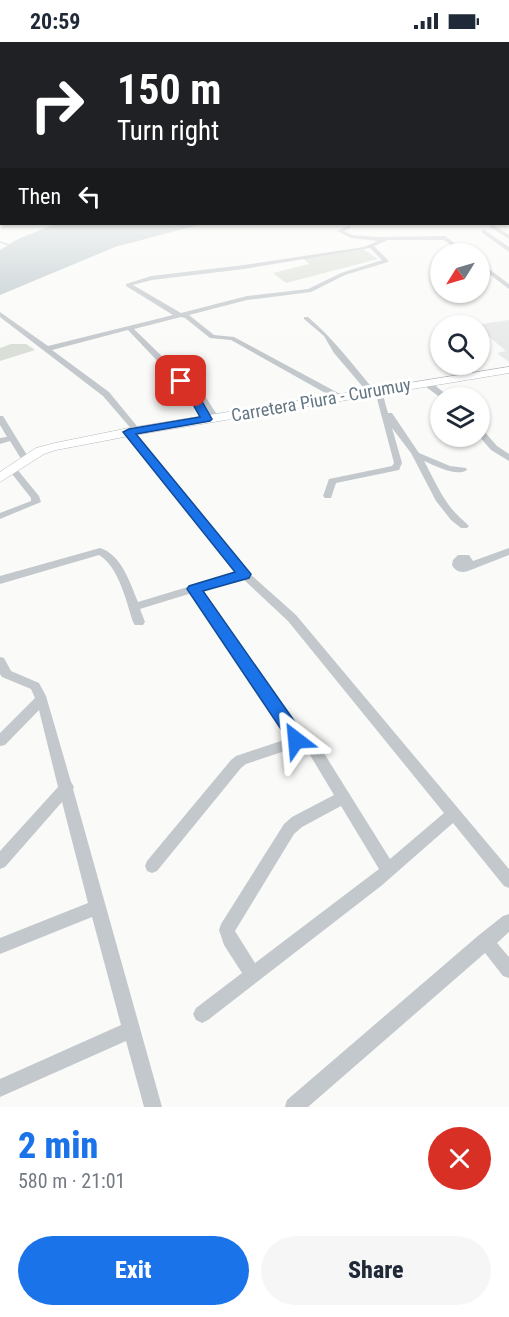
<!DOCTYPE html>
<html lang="en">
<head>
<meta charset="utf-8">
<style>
  body { margin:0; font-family:"Roboto Condensed",sans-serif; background:#f6f6f7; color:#1f2937; height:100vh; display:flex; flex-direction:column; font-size:22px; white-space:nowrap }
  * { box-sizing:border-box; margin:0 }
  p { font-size:20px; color:#747a83 }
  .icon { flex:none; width:33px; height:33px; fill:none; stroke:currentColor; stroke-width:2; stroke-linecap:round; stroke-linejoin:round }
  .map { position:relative; height:1065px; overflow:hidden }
  .side { display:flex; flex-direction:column; background:#fff; flex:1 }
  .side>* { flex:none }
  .hud { position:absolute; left:0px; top:0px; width:510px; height:183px; box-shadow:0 2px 4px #0004; background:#202124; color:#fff; overflow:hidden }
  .needle { width:39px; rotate:233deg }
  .controls { position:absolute; left:430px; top:201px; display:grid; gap:12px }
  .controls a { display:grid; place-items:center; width:60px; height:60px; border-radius:50%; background:#fff; box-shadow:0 2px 4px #0004; font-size:30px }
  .pin { position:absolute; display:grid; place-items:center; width:51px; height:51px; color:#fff; margin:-26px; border-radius:12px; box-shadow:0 3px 9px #0006 }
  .me { position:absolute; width:66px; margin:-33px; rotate:331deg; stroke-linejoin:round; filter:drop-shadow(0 0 4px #0008) }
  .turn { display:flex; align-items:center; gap:21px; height:126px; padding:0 18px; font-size:27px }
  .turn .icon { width:78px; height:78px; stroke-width:2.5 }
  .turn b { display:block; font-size:42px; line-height:51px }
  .then { display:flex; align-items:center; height:57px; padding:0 18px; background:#0003; gap:12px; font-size:22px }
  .round { display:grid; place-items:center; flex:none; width:63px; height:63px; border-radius:32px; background:#f6f6f7 }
  .overview { display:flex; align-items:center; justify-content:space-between; height:102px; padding:0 18px }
  h1 { font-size:36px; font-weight:800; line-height:45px; color:#1a73e8 }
  .primary-button { display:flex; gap:12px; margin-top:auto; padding:12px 18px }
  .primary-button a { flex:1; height:69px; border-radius:36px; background:#1a73e8; color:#fff; font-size:24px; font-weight:800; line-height:69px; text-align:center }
  .primary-button a+a { background:#f6f6f7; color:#1f2937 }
  .status { display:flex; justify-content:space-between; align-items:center; height:42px; padding:0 30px; background:#fff; direction:ltr }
  .status svg { height:16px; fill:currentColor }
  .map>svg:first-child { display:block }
  .built { fill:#e8e9e9 }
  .green { fill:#dadfd7 }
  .water { fill:#bbc7cb }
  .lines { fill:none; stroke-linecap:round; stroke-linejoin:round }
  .stream { stroke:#bbc7cb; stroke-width:1.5 }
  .secondary-casing { stroke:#b3babf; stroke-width:1 }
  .minor { fill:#c3c8cc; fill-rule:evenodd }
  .secondary { fill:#fff; fill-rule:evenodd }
  .route { fill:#1a73e8; stroke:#114b97; stroke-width:1.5 }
  .labels { text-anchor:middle; stroke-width:6; stroke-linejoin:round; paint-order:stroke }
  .far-street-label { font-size:18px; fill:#657683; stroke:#fff }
</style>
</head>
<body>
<div class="status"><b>20:59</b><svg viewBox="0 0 49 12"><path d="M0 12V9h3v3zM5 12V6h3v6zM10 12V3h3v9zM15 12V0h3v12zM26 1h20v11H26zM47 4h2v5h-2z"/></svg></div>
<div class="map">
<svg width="509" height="1065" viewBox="0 0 509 1065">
  <rect width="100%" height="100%" fill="#fafaf8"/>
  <path class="built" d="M 509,278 L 509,320 L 497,311 L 506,309 L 480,287 L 480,284 L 475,283 Z"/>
  <path class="green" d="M 363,207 L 378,217 L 286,241 L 273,231 L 309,222 L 303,216 Z
    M 11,302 L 26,302 L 35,308 L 0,319 L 0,306 Z"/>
  <path class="water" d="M 55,182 L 202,182 L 115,205 L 0,253 L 0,208 L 18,197 Z"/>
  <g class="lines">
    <path class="stream" d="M 0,200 L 12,204"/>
    <g class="secondary-casing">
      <path id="secondary" d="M 509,325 L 509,331 L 129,394 L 56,408 L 44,412 L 0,440 L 0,430 L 36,406 L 55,401 L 129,386 Z"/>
    </g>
    <path class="minor" d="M 349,183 L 351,186 L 344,189 L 352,193 L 377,195 L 445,194 L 469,212 L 463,212 L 444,198 L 388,198 L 374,204 L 388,218 L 388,220 L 345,233 L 311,250 L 247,258 L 189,273 L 214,293 L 234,295 L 342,353 L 342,357 L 336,357 L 231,298 L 210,296 L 185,276 L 181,275 L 134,287 L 172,324 L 198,343 L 219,376 L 218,378 L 212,378 L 192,346 L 166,328 L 128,288 L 52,308 L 109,350 L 141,389 L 140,391 L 134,391 L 212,484 L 248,530 L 296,573 L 509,827 L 509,846 L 504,844 L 453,781 L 381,844 L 208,978 L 202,981 L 196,978 L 193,972 L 196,966 L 242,931 L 224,903 L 219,888 L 221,882 L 284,782 L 292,775 L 334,753 L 307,708 L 305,704 L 307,700 L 312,699 L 317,700 L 390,817 L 444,771 L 288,579 L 242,536 L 201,549 L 302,695 L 297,705 L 246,722 L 241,726 L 157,829 L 152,831 L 147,829 L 145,824 L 147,819 L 231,718 L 236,714 L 287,697 L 289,695 L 192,551 L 140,567 L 145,580 L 143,583 L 135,583 L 133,580 C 126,559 119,525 99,513 L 0,542 L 0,534 L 100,506 C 122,513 130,541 138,560 L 237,530 L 206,488 L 126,392 L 126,388 L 129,388 L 134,390 L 103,354 L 0,275 L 0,270 L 48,304 L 173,273 L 126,244 L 126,242 L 151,234 L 244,223 L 364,205 L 378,199 L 351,196 L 337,189 ZM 370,206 L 382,218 L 341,231 L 308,247 L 247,254 L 181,271 L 133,243 L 152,238 L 244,227 ZM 341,764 L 379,827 L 255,921 L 235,889 L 294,792 L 302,785 Z
      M 490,183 L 494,183 L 509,193 L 509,197 L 490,185 Z
      M 483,187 L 509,205 L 509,210 L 481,190 Z
      M 480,220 L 509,242 L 509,247 L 480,225 Z
      M 304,275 L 308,275 C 333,296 353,323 374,348 L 375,346 L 381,346 L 388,371 L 392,371 L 419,411 L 450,424 L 466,426 L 467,428 C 456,435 436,424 424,419 C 433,435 440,452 451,466 C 457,473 463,478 469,484 L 467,486 L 461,486 L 451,478 L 436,459 L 411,411 L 392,386 L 402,421 L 399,428 L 336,441 L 331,456 L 325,456 L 323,454 L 329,437 L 392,424 L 394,421 L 375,349 L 368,351 L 334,311 L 324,294 L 304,277 Z
      M 422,338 L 428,338 L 451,356 L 441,356 L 422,342 Z
      M 0,374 L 3,374 L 30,418 L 29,420 L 23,420 L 10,399 L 0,402 L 0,396 L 7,395 L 0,383 Z
      M 480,388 L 483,388 L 497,404 L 509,412 L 509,419 L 491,408 L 479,394 Z
      M 13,425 L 16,426 L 39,454 L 41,460 L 0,477 L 0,471 L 31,459 L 31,456 L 9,428 Z
      M 509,506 L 509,513 L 468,529 C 461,531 456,530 452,523 L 453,518 L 458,513 L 469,513 L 473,519 Z
      M 0,615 L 4,616 L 11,629 L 39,641 L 46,654 L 71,740 L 74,745 L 73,747 L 162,1065 L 144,1065 L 126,999 L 0,1055 L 0,1037 L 121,983 L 92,875 L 0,912 L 0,896 L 88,861 L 62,760 L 5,825 L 0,827 L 0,809 L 58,745 L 39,668 L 5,703 L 0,704 L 0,691 L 35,656 L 31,647 L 2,635 L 0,632 Z
      M 509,872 L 509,890 L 497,901 L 509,915 L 509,936 L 503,934 L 485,911 L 308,1065 L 285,1065 L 287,1058 L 479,893 L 503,874 Z"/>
    <use href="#secondary" class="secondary"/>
  </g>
  <linearGradient id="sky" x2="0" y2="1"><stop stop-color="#96bcdc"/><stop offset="0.51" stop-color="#fdfdfc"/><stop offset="1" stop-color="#fdfdfc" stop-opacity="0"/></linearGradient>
  <rect width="509" height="305" fill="url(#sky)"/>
  <path class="route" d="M 178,337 L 185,337 L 200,356 L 212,377 L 210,379 L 136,392 L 251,532 L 249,536 L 203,549 L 302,690 L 305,694 L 301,703 L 296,705 L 290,703 L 287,696 L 187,547 L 189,544 L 235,530 L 123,390 L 129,387 L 200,375 L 190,357 L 176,339 Z"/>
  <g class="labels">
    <g class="far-street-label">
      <text transform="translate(321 358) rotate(-10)" y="6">Carretera Piura - Curumuy</text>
    </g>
  </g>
</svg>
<div class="controls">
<a><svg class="needle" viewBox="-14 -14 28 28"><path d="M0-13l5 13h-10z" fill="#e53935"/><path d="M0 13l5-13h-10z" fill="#747a83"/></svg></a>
<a><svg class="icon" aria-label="search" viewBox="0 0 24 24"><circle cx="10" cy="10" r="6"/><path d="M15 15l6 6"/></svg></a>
<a><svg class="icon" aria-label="layers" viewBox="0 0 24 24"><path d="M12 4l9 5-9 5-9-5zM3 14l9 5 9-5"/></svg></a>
</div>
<div class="pin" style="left:181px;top:339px;background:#d93025"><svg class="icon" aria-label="arrive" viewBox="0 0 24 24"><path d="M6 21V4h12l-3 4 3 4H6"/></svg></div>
<svg class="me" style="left:296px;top:698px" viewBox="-20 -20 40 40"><path d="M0-17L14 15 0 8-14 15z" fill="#1a73e8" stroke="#fff" stroke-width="4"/></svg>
<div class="hud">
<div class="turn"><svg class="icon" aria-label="right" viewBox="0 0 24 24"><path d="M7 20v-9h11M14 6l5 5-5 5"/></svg><div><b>150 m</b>Turn right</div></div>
<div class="then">Then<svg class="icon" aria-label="left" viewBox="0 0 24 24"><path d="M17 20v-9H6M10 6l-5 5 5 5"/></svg></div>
</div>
</div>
<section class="side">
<div class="overview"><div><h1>2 min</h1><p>580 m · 21:01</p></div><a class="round" style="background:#d93025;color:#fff"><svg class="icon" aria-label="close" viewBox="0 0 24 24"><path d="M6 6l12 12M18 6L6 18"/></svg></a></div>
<div class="primary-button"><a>Exit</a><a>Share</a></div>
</section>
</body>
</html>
